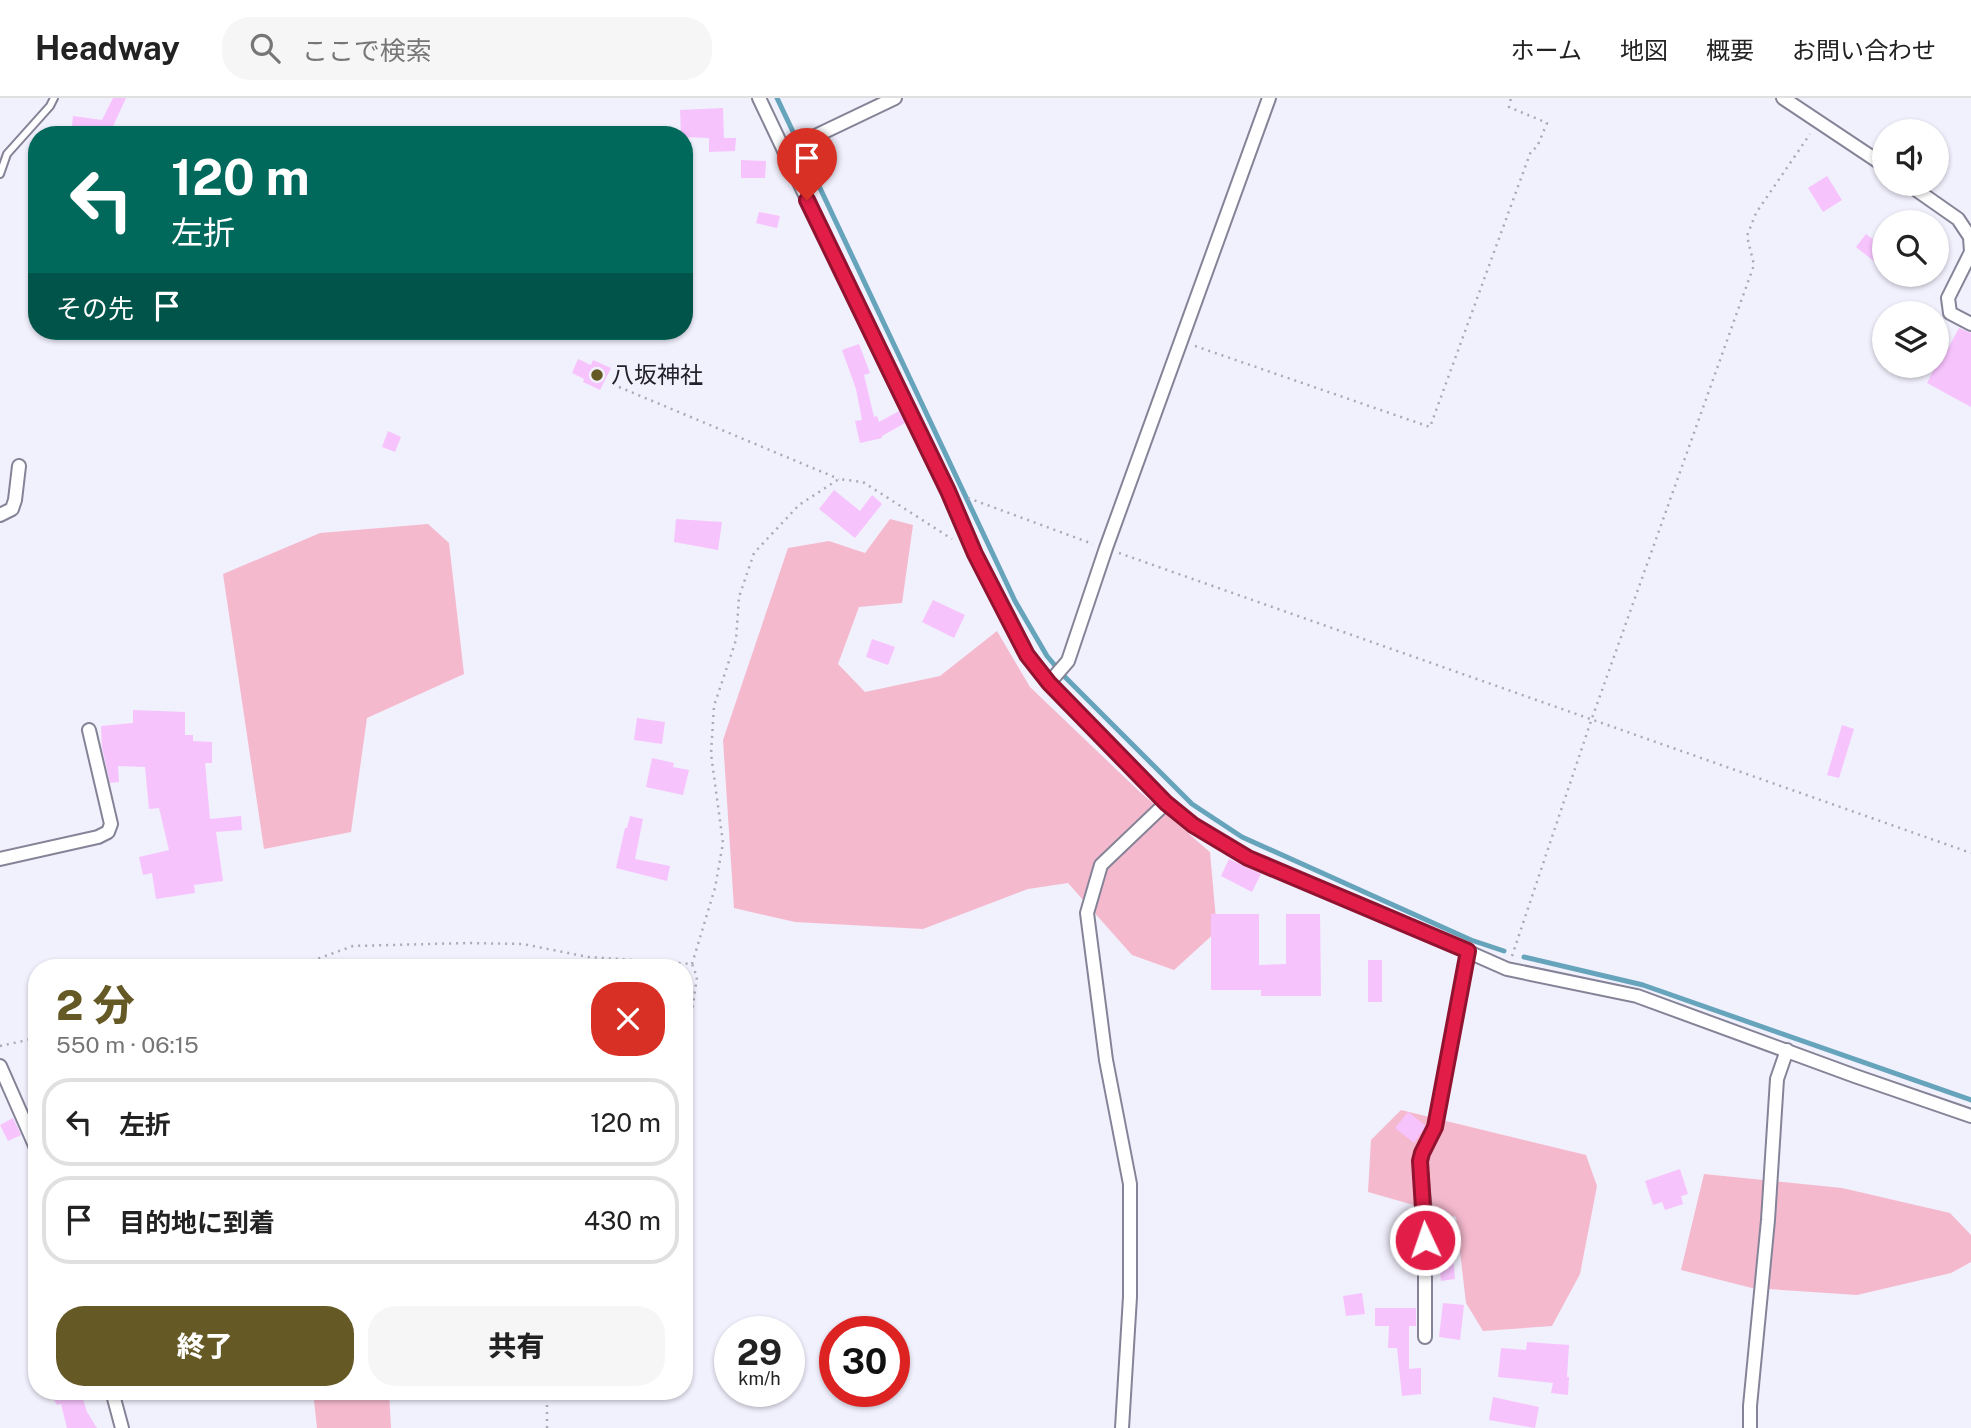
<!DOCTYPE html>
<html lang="ja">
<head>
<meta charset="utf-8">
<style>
  body { margin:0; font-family:"Public Sans","Noto Sans JP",sans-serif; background:#f6f6f6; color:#222; height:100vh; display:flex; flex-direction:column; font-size:26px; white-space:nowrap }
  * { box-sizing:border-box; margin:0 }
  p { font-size:23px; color:#767676 }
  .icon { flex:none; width:38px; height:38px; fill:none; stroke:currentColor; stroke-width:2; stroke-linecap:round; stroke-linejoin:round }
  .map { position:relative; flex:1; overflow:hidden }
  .side { position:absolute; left:28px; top:861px; width:665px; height:441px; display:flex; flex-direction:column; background:#fff; border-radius:28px; box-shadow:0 2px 5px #0004 }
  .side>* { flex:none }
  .top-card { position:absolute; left:28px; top:28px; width:665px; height:214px; border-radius:28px; box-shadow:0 2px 5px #0004; background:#00695c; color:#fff; overflow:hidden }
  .controls { position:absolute; left:1872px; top:21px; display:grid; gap:14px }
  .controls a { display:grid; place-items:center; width:77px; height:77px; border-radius:50%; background:#fff; box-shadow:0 2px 5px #0004; font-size:35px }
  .speed { position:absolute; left:714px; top:1218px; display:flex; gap:14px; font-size:35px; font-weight:700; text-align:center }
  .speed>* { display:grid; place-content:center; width:91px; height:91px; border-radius:50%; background:#fff; box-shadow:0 2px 5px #0004; line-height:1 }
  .speed small { font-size:18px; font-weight:400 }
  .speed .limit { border:10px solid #d22; background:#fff; color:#111 }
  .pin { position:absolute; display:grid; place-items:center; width:60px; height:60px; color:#fff; margin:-72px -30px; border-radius:50% 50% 50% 0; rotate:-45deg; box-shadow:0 0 7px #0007 }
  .pin .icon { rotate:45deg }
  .me { position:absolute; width:77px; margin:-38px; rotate:357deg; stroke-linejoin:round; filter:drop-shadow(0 0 5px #0008) }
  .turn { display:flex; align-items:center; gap:24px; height:147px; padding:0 28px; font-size:32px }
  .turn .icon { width:91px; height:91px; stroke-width:2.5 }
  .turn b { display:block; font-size:49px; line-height:60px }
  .then { display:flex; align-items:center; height:66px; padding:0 28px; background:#0003; gap:14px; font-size:26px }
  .round { display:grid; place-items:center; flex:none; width:74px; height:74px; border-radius:28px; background:#f6f6f6 }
  .head { display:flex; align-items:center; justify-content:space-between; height:119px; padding:0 28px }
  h1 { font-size:42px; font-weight:800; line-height:52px; color:#655926 }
  .button { display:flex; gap:14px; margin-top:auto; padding:14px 28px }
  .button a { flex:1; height:80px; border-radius:28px; background:#655926; color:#fff; font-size:28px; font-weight:800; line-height:80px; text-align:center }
  .button a+a { background:#f6f6f6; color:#222 }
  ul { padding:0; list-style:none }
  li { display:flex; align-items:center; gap:21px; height:88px; margin:0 14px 10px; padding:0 14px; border:4px solid #e0e0e0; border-radius:28px }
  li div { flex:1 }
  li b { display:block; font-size:26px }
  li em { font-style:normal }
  header { display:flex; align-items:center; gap:42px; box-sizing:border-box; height:98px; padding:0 35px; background:#fff; border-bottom:2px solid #e0e0e0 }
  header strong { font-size:33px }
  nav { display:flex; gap:38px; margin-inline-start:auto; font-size:24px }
  .search { width:490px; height:63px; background:#f6f6f6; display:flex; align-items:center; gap:18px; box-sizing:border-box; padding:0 24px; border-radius:28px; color:#767676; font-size:26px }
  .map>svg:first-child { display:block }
  .green { fill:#f5b9ce }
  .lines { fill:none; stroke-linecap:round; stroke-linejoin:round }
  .stream { stroke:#66a4bc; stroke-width:5 }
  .building { fill:#f7c3fd }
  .lane-casing { stroke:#858397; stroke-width:10 }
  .street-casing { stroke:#858397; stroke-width:16 }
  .path { stroke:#aaa9b4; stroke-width:2.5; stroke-dasharray:2 5; stroke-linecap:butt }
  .lane { stroke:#fff; stroke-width:6 }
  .street { stroke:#fff; stroke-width:12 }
  .route-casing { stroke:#92132f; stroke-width:18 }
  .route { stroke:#e11d48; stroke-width:12 }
  .poi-dot { fill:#655926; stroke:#f1f0fd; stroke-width:2.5 }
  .labels { text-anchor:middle; stroke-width:7; stroke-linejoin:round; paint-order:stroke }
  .poi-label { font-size:23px; fill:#23222a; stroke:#f1f0fd; text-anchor:start }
</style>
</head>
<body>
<header>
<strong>Headway</strong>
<div class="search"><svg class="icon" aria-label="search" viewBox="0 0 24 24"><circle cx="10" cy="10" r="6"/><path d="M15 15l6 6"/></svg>ここで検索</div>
<nav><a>ホーム</a><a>地図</a><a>概要</a><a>お問い合わせ</a></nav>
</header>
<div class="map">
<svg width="1971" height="1330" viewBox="0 0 1971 1330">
  <rect width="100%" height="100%" fill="#f1f0fd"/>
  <path class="green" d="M 890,421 L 913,427 L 902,505 L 859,509 L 838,566 L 865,594 L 940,578 L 997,533 L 1030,589 L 1140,694 L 1210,754 L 1217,833 L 1174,872 L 1132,857 L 1068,785 L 1028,791 L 923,831 L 795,824 L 734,810 L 723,642 L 788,450 L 829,443 L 865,455 Z
    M 428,426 L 449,445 L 464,576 L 367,620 L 351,734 L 264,751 L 223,476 L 320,435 Z
    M 1401,1012 L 1586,1057 L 1597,1088 L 1580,1176 L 1552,1228 L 1483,1233 L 1466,1205 L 1456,1119 L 1368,1094 L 1371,1042 Z
    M 1704,1076 L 1842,1090 L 1950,1115 L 1971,1137 L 1971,1164 L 1951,1175 L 1857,1197 L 1752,1190 L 1681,1172 Z
    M 313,1293 L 389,1293 L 391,1330 L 317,1330 Z"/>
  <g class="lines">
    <path class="stream" d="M 777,0 L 795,38
      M 802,52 L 1015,503 L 1047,558 L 1063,577 L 1192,706 L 1242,739 L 1471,842 L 1504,853
      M 1524,859 L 1643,887 L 1971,1002"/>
  </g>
  <path class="building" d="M 113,0 L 126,0 L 109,37 L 71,37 L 73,18 L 102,22 Z
    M 723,10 L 724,40 L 736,40 L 735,53 L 709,54 L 709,40 L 684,39 L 684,37 L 681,37 L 680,12 Z
    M 741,62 L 766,63 L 765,80 L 741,80 Z
    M 1827,78 L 1842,102 L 1823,114 L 1808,90 Z
    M 759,114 L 780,118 L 777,130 L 756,125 Z
    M 1885,128 L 1885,172 L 1856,149 L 1866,136 L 1875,143 Z
    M 1959,230 L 1971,235 L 1971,309 L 1927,285 L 1942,255 L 1945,256 Z
    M 859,246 L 870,275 L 864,277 L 874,319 L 877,318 L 879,324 L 899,313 L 905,325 L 882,338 L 882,340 L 860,345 L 855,323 L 862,322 L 856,291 L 842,252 Z
    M 578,261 L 591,267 L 593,262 L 611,270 L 600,292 L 583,284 L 584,281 L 572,275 Z
    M 388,333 L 401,339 L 395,354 L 382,349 Z
    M 834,392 L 860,413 L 872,397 L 882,406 L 855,440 L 819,411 Z
    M 676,421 L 722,424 L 718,452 L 674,444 Z
    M 933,502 L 965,517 L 954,540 L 922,524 Z
    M 872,541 L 895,549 L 888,567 L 866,559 Z
    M 133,612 L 185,614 L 185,637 L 193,637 L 193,643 L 212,644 L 212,665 L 205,665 L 210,721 L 241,718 L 242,732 L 216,734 L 223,783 L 194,787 L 195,795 L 156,801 L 152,775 L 143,777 L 139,759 L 169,752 L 159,710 L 149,711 L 145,669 L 118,668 L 119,684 L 110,685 L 102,650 L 101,628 L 133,625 Z
    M 637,620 L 665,624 L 662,646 L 634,642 Z
    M 1842,627 L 1854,631 L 1839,680 L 1827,677 Z
    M 652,660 L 674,665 L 673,669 L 689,672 L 683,697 L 646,689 Z
    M 630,718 L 643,721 L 635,761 L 670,768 L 667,783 L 616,770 L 625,730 L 627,730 Z
    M 1229,761 L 1261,776 L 1252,794 L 1221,778 Z
    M 1211,816 L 1259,816 L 1259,867 L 1286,866 L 1286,816 L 1320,816 L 1321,898 L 1261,898 L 1261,892 L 1211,892 Z
    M 1368,862 L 1382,862 L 1382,904 L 1368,904 Z
    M 1408,1014 L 1426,1028 L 1414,1045 L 1395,1030 Z
    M 13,1020 L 21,1037 L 8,1043 L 0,1027 Z
    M 1680,1071 L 1688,1096 L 1681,1098 L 1683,1106 L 1665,1112 L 1662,1104 L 1653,1107 L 1645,1083 Z
    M 1453,1156 L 1455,1181 L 1441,1183 L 1438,1158 Z
    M 1362,1195 L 1365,1216 L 1346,1218 L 1343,1198 Z
    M 1443,1205 L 1464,1207 L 1460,1242 L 1439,1239 Z
    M 1375,1210 L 1416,1210 L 1416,1228 L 1409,1228 L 1409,1271 L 1421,1270 L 1421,1296 L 1402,1298 L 1397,1250 L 1388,1250 L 1389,1228 L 1375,1228 Z
    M 1527,1244 L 1569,1247 L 1567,1279 L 1569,1279 L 1568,1297 L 1551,1295 L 1553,1285 L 1498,1279 L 1501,1250 L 1526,1252 Z
    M 49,1293 L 93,1293 L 93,1298 L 83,1301 L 87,1314 L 97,1330 L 67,1330 L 61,1306 L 57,1307 Z
    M 1493,1299 L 1539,1309 L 1535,1330 L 1489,1322 Z"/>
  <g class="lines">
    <g class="lane-casing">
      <path id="lane" d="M 0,76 L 7,56 L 50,8 L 54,0"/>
    </g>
    <g class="street-casing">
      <path id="street" d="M 759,0 L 888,271 L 948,393 L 975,456 L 1027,557 L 1049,585 L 1166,705 L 1193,727 L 1248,760 L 1378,814 L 1507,871 L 1637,898 L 1855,978 L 1971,1018
        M 1783,0 L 1885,68
        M 784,53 L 895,0
        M 1908,86 L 1958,121 L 1970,139 L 1971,154 L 1948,200 L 1950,215 L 1971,226
        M 0,417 L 12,411 L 15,402 L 19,368
        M 1049,585 L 1068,563 L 1106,450 L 1269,0
        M 0,761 L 98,739 L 108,734 L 111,726 L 89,632
        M 0,968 L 37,1052
        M 1425,1239 L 1425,1114 L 1420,1063 L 1422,1055 L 1435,1029 L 1468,853
        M 112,1293 L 122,1330
        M 1122,1330 L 1130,1199 L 1130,1086 L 1106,962 L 1087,815 L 1101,767 L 1166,705
        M 1750,1330 L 1750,1308 L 1768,1122 L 1777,981 L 1787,952"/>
    </g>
    <path class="path" d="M 1195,248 L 1430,329 L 1531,53 L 1537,49 L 1547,25 L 1509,9 L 1511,0
      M 619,289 L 839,381
      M 968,400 L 1093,446
      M 1119,455 L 1971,755
      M 1512,858 L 1591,623 L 1754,167 L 1747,138 L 1756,115 L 1810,36
      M 692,866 L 715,790 L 723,745 L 711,656 L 714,608 L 736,542 L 739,499 L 754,455 L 799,407 L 839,381 L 863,384 L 952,441
      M 292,870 L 353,848 L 468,845 L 523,846 L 588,859 L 692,866 L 697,879 L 684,970
      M 0,948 L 37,940
      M 547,1293 L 547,1330"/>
    <use href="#lane" class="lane"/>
    <use href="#street" class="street"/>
  </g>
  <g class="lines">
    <g class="route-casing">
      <path id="route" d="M 807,102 L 948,393 L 975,456 L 1027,557 L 1049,585 L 1166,705 L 1193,727 L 1248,760 L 1468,853 L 1435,1029 L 1422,1055 L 1420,1063 L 1425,1142"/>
    </g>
    <use href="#route" class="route"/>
  </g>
  <circle class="poi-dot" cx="597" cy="277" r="7"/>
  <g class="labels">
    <g class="poi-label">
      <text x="611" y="285">八坂神社</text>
    </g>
  </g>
</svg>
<div class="controls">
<a><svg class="icon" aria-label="sound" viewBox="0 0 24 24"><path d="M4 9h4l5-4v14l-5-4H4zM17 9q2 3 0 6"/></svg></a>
<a><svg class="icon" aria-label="search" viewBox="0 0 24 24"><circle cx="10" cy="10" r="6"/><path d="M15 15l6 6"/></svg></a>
<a><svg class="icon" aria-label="layers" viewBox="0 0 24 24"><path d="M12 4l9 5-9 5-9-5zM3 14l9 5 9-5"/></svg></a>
</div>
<div class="speed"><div>29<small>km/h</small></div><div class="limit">30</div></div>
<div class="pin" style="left:807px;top:102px;background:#d93025"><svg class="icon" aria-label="arrive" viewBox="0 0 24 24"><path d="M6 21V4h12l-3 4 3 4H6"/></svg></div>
<svg class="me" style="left:1425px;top:1142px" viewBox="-20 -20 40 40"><circle r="17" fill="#e11d48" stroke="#fff" stroke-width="3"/><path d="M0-11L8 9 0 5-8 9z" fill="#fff"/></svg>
<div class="top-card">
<div class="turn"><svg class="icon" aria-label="left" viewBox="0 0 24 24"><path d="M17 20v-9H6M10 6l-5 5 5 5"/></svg><div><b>120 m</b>左折</div></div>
<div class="then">その先<svg class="icon" aria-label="arrive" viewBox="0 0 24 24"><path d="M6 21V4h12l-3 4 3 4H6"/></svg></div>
</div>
<section class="side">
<div class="head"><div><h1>2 分</h1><p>550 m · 06:15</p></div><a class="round" style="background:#d93025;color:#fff"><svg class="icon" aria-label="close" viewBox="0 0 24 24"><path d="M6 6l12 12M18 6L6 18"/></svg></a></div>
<ul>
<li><svg class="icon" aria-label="left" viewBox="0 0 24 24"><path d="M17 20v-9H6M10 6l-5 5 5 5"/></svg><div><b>左折</b></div><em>120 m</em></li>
<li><svg class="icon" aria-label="arrive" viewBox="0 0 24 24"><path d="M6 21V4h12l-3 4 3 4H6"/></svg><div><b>目的地に到着</b></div><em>430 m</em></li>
</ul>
<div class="button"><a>終了</a><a>共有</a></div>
</section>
</div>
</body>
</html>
